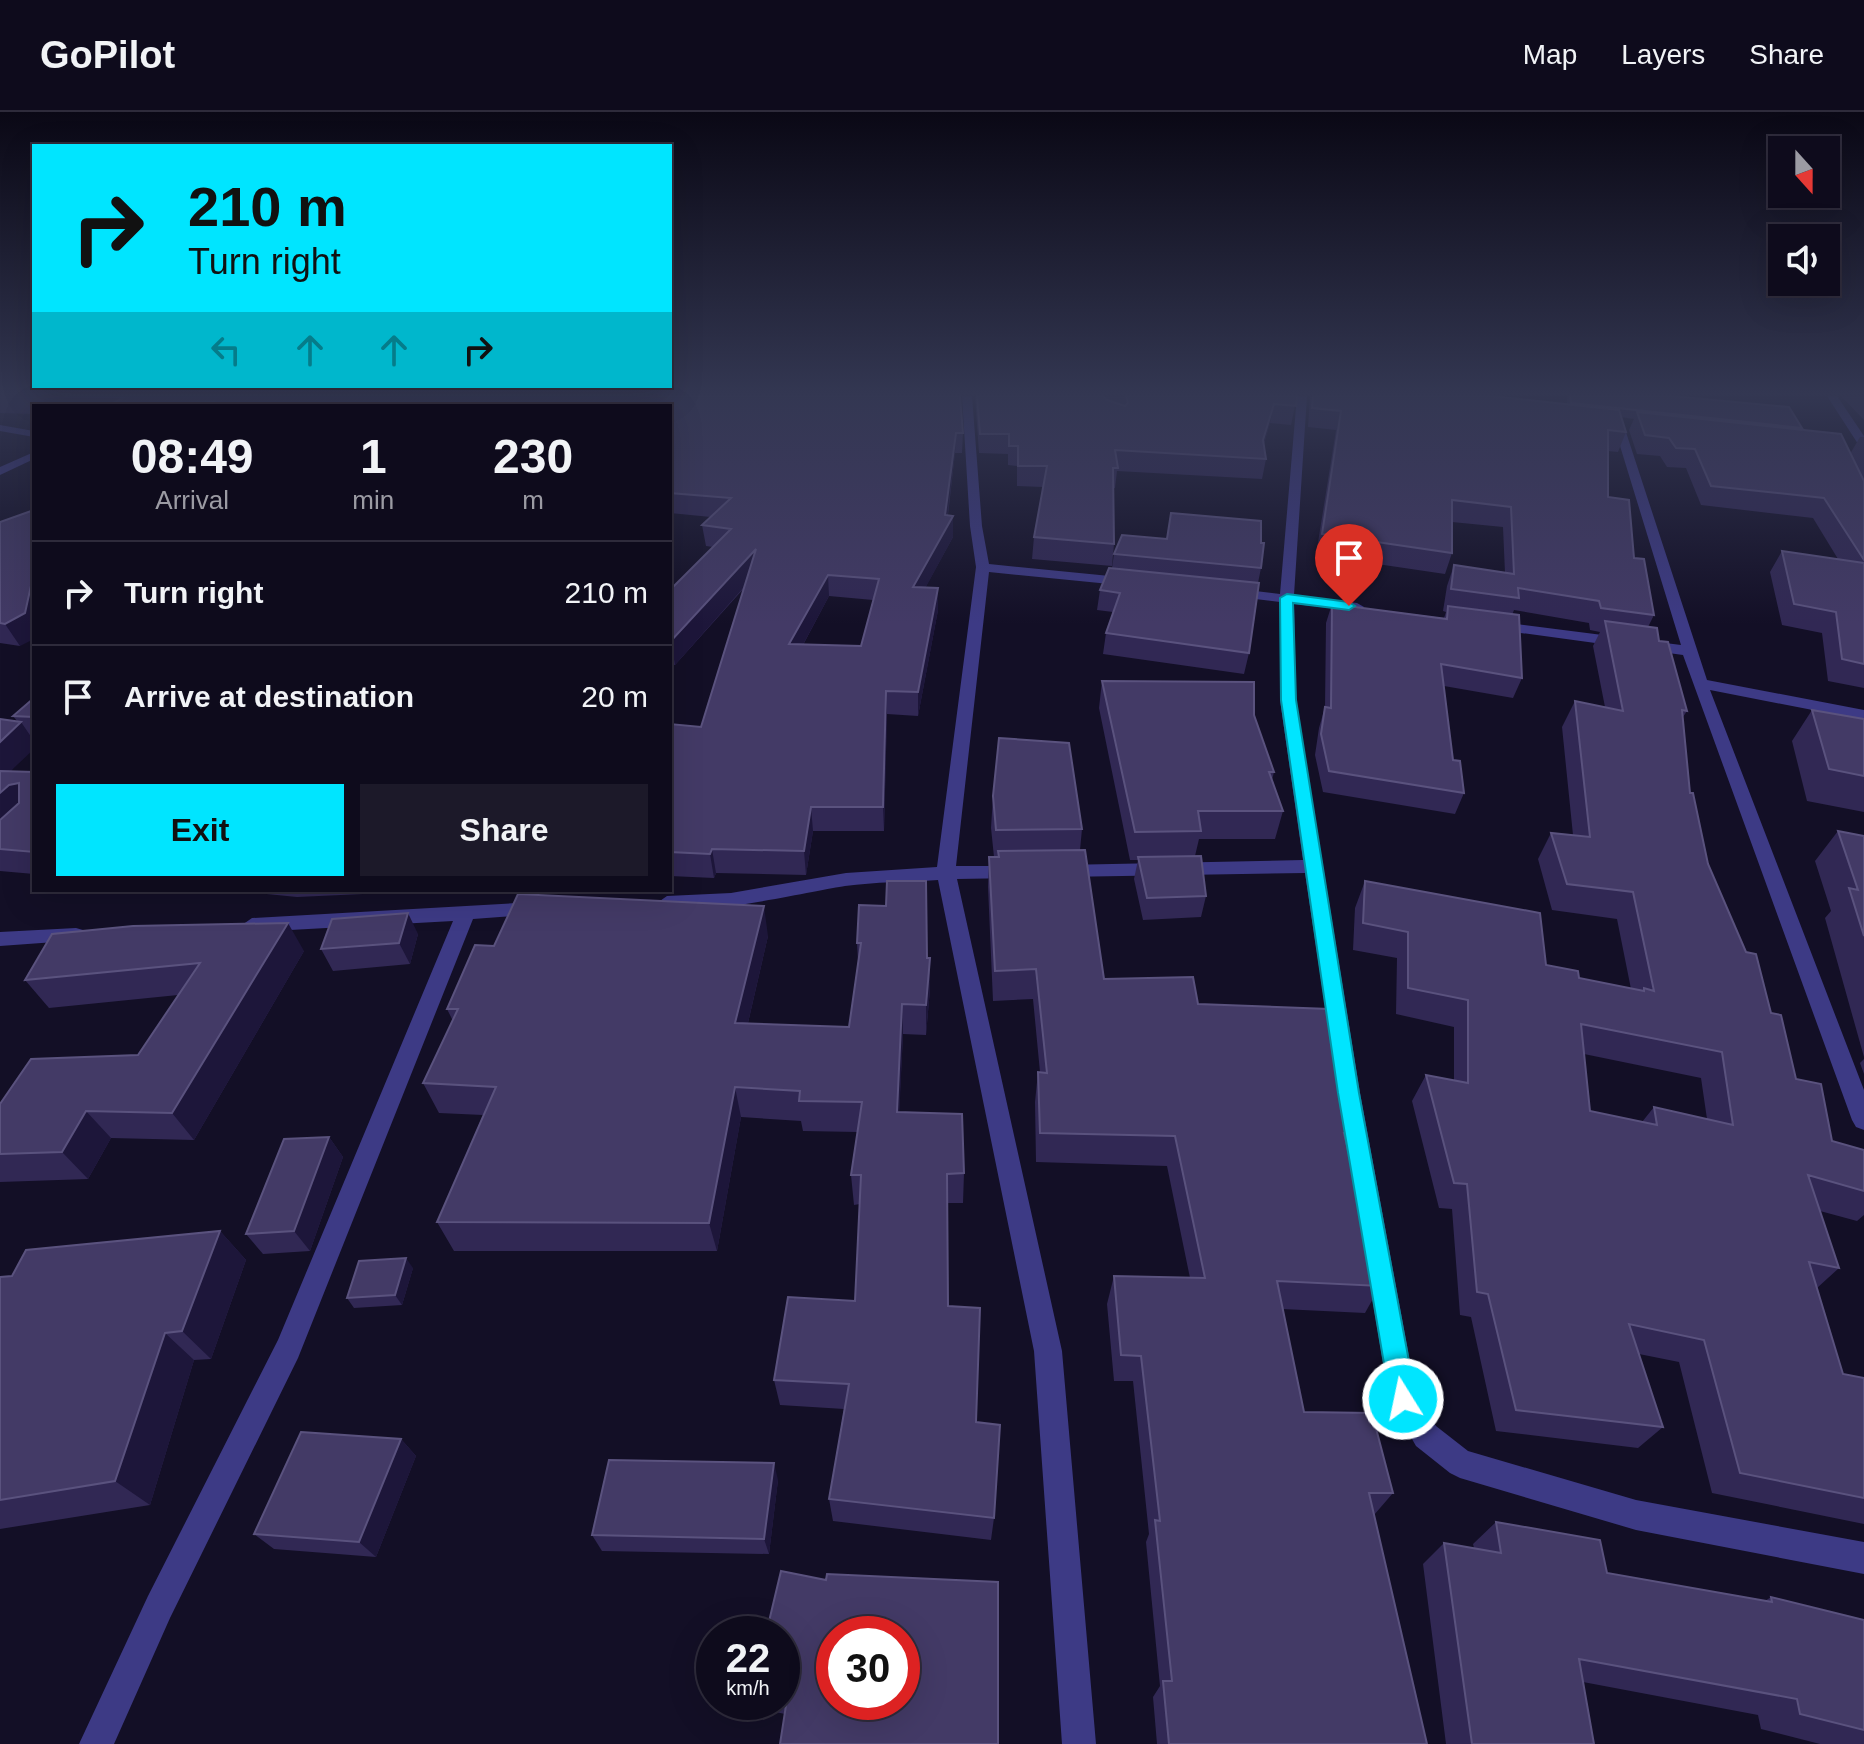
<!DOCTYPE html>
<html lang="en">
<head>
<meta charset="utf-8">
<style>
  body { margin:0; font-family:Arial,sans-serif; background:#1c1929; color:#f1f3f6; height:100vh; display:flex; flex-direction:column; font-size:30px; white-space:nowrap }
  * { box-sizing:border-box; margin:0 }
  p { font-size:26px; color:#9b9ba3 }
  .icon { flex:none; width:44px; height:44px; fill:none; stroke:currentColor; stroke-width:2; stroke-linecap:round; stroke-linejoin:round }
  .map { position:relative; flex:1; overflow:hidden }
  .panel { position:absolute; left:32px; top:292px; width:640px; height:488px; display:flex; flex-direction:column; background:#0e0b1c; border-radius:0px; box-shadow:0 8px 32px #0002,0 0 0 2px #2e2b3b }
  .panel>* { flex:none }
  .banner { position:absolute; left:32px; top:32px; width:640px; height:244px; border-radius:0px; box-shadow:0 8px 32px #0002,0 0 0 2px #2e2b3b; background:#00e5ff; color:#111; overflow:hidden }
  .needle { width:52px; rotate:159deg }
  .buttons { position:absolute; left:1768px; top:24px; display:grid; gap:16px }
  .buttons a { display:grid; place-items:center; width:72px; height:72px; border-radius:0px; background:#0e0b1c; box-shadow:0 8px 32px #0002,0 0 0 2px #2e2b3b; font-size:40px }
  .speed { position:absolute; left:696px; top:1504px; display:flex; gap:16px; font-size:40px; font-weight:700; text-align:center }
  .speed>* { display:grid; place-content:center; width:104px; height:104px; border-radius:50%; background:#0e0b1c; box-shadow:0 8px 32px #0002,0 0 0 2px #2e2b3b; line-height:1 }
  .speed small { font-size:20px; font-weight:400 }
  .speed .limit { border:12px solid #d22; background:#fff; color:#111 }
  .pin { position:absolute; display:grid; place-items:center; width:68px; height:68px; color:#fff; margin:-82px -34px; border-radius:50% 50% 50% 0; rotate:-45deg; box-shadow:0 0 8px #0007 }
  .pin .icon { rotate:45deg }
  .me { position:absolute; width:88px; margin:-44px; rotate:350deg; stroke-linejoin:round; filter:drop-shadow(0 0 6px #0008) }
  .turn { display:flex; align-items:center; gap:28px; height:168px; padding:0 24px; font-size:36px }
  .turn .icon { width:104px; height:104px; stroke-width:2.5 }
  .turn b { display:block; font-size:56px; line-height:68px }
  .lanes { display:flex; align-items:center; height:76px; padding:0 24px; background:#0003; justify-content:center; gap:40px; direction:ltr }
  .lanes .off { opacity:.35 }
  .eta { display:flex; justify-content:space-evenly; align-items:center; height:136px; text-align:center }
  .eta b { font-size:48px; font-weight:700; line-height:56px }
  .primary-button { display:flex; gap:16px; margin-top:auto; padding:16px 24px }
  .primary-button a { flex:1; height:92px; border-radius:0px; background:#00e5ff; color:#111; font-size:32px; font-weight:700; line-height:92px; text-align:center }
  .primary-button a+a { background:#1c1929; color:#f1f3f6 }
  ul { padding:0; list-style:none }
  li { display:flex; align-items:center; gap:24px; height:104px; padding:0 24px; border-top:2px solid #2e2b3b }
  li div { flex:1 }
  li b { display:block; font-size:30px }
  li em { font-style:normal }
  header { display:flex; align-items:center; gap:48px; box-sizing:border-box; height:112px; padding:0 40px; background:#0e0b1c; border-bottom:2px solid #2e2b3b }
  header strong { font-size:38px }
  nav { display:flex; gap:44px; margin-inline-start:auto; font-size:28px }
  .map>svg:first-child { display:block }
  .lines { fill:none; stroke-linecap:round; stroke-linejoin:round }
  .minor { fill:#3d3a85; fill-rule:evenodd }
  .wall { fill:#312854; fill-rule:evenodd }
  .shaded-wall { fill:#1d163a }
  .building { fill:#433a66; stroke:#5a527e; stroke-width:2; fill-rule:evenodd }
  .route { fill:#00e5ff; stroke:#0095a6; stroke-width:2 }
</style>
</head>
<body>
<header>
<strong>GoPilot</strong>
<nav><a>Map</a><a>Layers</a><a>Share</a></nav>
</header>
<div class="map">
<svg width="1864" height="1632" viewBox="0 0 1864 1632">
  <rect width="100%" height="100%" fill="#130f26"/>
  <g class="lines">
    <path class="minor" d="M 962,284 L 972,284 L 982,414 L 989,452 L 1130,466 L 1137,470 L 1130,474 L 989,460 L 956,754 L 1016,754 L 1026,760 L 1016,766 L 957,767 L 1062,1239 L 1096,1632 L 1062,1632 L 1034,1239 L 938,768 C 907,770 875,770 845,774 C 816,778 672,812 657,791 L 667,784 L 731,781 L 846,761 L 937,755 L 976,455 L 970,414 Z
      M 1297,284 L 1307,284 L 1294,483 L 1357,491 L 1364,495 L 1357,499 L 1294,492 L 1296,588 L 1360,981 L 1416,1282 L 1436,1314 L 1468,1339 L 1636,1388 L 1864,1430 L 1864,1462 L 1636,1418 L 1460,1366 L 1450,1361 L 1416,1334 L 1389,1287 L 1338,981 L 1305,761 L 1063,765 L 1054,759 L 1063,753 L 1303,748 L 1280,588 L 1280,490 L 1230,484 L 1223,480 L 1230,476 L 1280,482 Z
      M 1827,284 L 1837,284 L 1864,324 L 1864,336 L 1860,335 Z
      M 1618,308 L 1623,311 L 1707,568 L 1864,598 L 1864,608 L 1710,578 L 1864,978 L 1864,1018 L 1856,1015 L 1852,1008 L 1683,543 L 1492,517 L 1485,513 L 1492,509 L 1681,533 L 1613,311 Z
      M 0,313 L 34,319 L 34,325 L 0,319 Z
      M 34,340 L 34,347 L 0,363 L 0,355 Z
      M 535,790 L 542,792 L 545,797 L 542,802 L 473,807 L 298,1246 L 170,1506 L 114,1632 L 79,1632 L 148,1484 L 278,1228 L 453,809 L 252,820 L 242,813 L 252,806 Z
      M 76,816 L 83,818 L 86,823 L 83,828 L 0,834 L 0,820 Z"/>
  </g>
  <path class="wall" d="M 0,284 L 960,284 L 963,321 L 962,341 L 955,341 L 948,403 L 953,425 L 925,476 L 938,498 L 918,604 L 887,602 L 884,719 L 813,719 L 806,763 L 716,761 L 714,766 L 670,764 L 670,612 L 701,615 L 745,475 L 675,553 L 670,552 L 670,478 L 713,435 L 706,434 L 702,413 L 711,405 L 670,401 L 670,294 L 34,294 L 34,302 L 0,301 ZM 829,484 L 873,488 L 861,534 L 803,533 Z
    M 975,284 L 1297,284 L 1291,313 L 1270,311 L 1264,332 L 1266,347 L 1262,367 L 1117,359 L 1115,376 L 1114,376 L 1114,432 L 1112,454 L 1032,447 L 1034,425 L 1043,375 L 1017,374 L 1017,354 L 1008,353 L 1008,342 L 979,341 Z
    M 1310,284 L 1503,284 L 1502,285 L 1567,292 L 1567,284 L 1672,284 L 1802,316 L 1801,318 L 1850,342 L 1860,325 L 1864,325 L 1864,576 L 1828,569 L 1822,521 L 1782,513 L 1770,460 L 1782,439 L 1838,447 L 1813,406 L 1701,393 L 1686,356 L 1667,355 L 1660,344 L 1637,342 L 1629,318 L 1634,307 L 1621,305 L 1626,320 L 1618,340 L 1608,339 L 1608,385 L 1634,446 L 1654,503 L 1648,515 L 1659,529 L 1687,599 L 1683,605 L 1690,681 L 1708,752 L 1771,901 L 1796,967 L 1832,1029 L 1864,1038 L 1864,1103 L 1857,1109 L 1820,1099 L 1839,1156 L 1817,1176 L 1843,1262 L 1864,1266 L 1864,1412 L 1712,1381 L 1679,1250 L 1639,1242 L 1663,1315 L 1638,1336 L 1496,1319 L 1471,1205 L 1460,1203 L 1452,1097 L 1439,1096 L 1412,989 L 1426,963 L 1454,968 L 1454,915 L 1396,902 L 1397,846 L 1353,838 L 1355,796 L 1365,769 L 1546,853 L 1579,866 L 1631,877 L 1617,807 L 1552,798 L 1538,747 L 1551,721 L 1573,723 L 1562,615 L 1575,589 L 1605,595 L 1593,534 L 1600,520 L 1590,518 L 1589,511 L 1514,498 L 1512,503 L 1522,566 L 1513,586 L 1444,574 L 1453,648 L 1464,681 L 1455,702 L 1323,680 L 1315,643 L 1319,616 L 1325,595 L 1326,511 L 1332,492 L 1444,506 L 1446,500 L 1443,499 L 1447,474 L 1454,453 L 1505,461 L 1503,415 L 1452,410 L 1452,441 L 1445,462 L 1316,443 L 1336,318 L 1308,315 ZM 1584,942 L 1701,966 L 1707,1007 L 1654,995 L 1642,1010 L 1590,999 Z
    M 1841,284 L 1864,284 L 1864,308 Z
    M 0,410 L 20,534 L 0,531 Z
    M 1114,442 L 1261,456 L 1258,471 L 1249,541 L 1244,562 L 1103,542 L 1106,521 L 1113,500 L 1097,498 L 1100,478 L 1112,456 Z
    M 1102,569 L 1254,603 L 1274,660 L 1272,668 L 1283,699 L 1275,727 L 1199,727 L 1195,744 L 1206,784 L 1201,805 L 1143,808 L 1134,767 L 1138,748 L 1130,748 L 1099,596 Z
    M 34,586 L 34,625 L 31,625 L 34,629 L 11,659 L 34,660 L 34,762 L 0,759 L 0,607 L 17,609 L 13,604 Z
    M 1812,598 L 1864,607 L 1864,700 L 1807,689 L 1792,629 Z
    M 993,684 L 1082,717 L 1080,738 L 1104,867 L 1198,892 L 1359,1022 L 1349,1043 L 1380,1174 L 1365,1201 L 1282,1197 L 1304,1300 L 1393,1381 L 1374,1403 L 1427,1632 L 1157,1632 L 1153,1585 L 1160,1574 L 1146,1430 L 1149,1422 L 1133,1269 L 1114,1269 L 1107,1192 L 1114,1164 L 1190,1166 L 1167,1054 L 1036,1050 L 1035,990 L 1038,960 L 1040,960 L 1033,887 L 993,889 L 988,775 L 989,745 L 994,745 L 991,716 Z
    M 1838,719 L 1864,724 L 1864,945 L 1825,806 L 1831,799 L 1815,749 Z
    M 160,778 L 211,778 L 209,781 Z
    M 228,778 L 386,778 L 385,781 L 297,785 Z
    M 859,793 L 927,846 L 930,846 L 930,877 L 926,923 L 903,922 L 899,1000 L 964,1061 L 963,1091 L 947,1091 L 948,1194 L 976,1310 L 994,1406 L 991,1428 L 833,1409 L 829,1387 L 844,1297 L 780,1293 L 774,1268 L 855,1189 L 860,1092 L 854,1093 L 851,1063 L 858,1020 L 803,1019 L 801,1009 L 741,1005 L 717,1139 L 454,1139 L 437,1110 L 483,1003 L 439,1001 L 423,971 L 453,909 L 447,897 L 494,834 L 768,824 L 748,911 L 849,915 L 858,849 L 857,831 Z
    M 418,822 L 410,852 L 333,859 L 321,837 Z
    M 304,839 L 194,1028 L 111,1026 L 88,1067 L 0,1070 L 0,992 L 138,943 L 178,883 L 49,896 L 25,868 Z
    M 1864,947 L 1864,962 L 1860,951 Z
    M 329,1025 L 343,1045 L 310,1139 L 263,1142 L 246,1122 Z
    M 220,1119 L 246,1148 L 211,1247 L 194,1248 L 150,1393 L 0,1417 L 0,1165 L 12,1164 Z
    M 413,1156 L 402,1193 L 354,1196 L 347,1186 Z
    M 401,1327 L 416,1344 L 376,1445 L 274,1437 L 254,1422 Z
    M 778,1368 L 769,1442 L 602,1439 L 592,1423 Z
    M 1496,1410 L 1607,1461 L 1765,1489 L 1771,1485 L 1864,1508 L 1864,1632 L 1820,1632 L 1761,1617 L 1758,1603 L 1583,1570 L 1594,1632 L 1446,1632 L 1423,1452 L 1444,1431 L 1474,1436 L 1473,1432 Z
    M 998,1470 L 785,1602 L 761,1597 L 757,1590 L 782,1590 L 782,1522 Z"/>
  <path class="shaded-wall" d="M 1274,292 L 1270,311 L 1259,348 L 1263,328 Z
    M 956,321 L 955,341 L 946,416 L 953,404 L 953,425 L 914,497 L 913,475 L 945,403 Z
    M 756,437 L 759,458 L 675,553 L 671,530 Z
    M 34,460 L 34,527 L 20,534 L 5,512 Z
    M 828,463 L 829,484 L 791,555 L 789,532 Z
    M 938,476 L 938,498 L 918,604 L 918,580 Z
    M 886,579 L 887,602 L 884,719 L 883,695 Z
    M 21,610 L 34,629 L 34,637 L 0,669 L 0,630 Z
    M 19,671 L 34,692 L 0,721 L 0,681 L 9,673 Z
    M 811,695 L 813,719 L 806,763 L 804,739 Z
    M 712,737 L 716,761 L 714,766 L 710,742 Z
    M 764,794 L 768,824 L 741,941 L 735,911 Z
    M 408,801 L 418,822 L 410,852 L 399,831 Z
    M 288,811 L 304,839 L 194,1028 L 172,1001 Z
    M 930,846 L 930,877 L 926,923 L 926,893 Z
    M 902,892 L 903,922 L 898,1030 L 897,1000 Z
    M 735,975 L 741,1005 L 717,1139 L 709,1111 Z
    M 86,999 L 111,1026 L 88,1067 L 62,1040 Z
    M 329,1025 L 343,1045 L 310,1139 L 294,1119 Z
    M 220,1119 L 246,1148 L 211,1247 L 182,1219 Z
    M 406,1146 L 413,1156 L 402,1193 L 395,1183 Z
    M 165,1221 L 194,1248 L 150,1393 L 115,1369 Z
    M 401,1327 L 416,1344 L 376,1445 L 359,1430 Z
    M 774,1351 L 778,1368 L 769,1442 L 764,1427 Z"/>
  <path class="building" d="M 64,284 L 960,284 L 963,321 L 956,321 L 945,403 L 953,404 L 913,475 L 938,476 L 918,580 L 886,579 L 883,695 L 811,695 L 804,739 L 712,737 L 710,742 L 670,740 L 670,612 L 701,615 L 756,437 L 670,530 L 670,478 L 731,417 L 702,413 L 731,386 L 670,381 L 670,294 L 211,294 L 214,290 L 109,293 L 125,285 ZM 828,463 L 879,467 L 861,534 L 789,532 Z
    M 977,284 L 1103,284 L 1107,288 L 1125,294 L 1128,291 L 1126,284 L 1297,284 L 1296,294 L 1274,292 L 1263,328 L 1266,347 L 1115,338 L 1118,356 L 1113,356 L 1114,432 L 1034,425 L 1047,354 L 1018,354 L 1018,334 L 1009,334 L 1009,322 L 980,322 Z
    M 1313,284 L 1492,284 L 1619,298 L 1626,320 L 1608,318 L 1608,385 L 1629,388 L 1634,446 L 1644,447 L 1654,503 L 1601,496 L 1599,489 L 1518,476 L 1519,486 L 1451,477 L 1454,453 L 1514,462 L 1511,395 L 1452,388 L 1452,441 L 1322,422 L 1341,299 L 1312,296 Z
    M 1570,284 L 1672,284 L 1789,295 L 1802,316 L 1571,291 Z
    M 1637,300 L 1841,322 L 1864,369 L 1864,448 L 1824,386 L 1711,374 L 1695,337 L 1676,336 L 1669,326 L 1645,323 Z
    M 34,398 L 34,460 L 25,501 L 5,512 L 0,511 L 0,410 Z
    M 1171,401 L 1261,409 L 1261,431 L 1264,431 L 1261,456 L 1114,442 L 1122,423 L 1167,427 Z
    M 1782,439 L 1864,451 L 1864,552 L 1842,547 L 1836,500 L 1794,492 Z
    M 1109,456 L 1259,471 L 1249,541 L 1106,521 L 1120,481 L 1100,478 Z
    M 1332,492 L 1447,507 L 1448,494 L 1519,503 L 1522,566 L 1441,552 L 1453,648 L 1460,649 L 1464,681 L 1329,659 L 1321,622 L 1325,595 L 1331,596 Z
    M 1605,509 L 1657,516 L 1659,529 L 1668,530 L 1687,599 L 1682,598 L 1690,681 L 1693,681 L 1708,752 L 1746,840 L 1756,842 L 1771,901 L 1781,903 L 1796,967 L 1821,972 L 1832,1029 L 1864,1038 L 1864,1079 L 1808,1063 L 1839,1156 L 1809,1150 L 1843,1262 L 1864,1266 L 1864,1386 L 1740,1361 L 1704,1228 L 1629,1212 L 1663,1315 L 1516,1298 L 1488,1182 L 1477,1180 L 1467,1072 L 1454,1071 L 1426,963 L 1468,971 L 1468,888 L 1408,876 L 1408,820 L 1363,811 L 1365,769 L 1540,801 L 1546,853 L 1578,859 L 1579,866 L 1644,879 L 1644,876 L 1654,879 L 1633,780 L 1567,772 L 1551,721 L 1590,725 L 1575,589 L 1623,599 ZM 1581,912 L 1722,940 L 1733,1013 L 1654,995 L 1657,1013 L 1590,999 Z
    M 1102,569 L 1254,570 L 1254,603 L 1274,660 L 1269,660 L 1283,699 L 1198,699 L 1201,719 L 1135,720 Z
    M 34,586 L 34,605 L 13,604 Z
    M 1812,598 L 1864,607 L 1864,664 L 1829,657 Z
    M 0,607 L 21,610 L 0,630 Z
    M 999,626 L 1069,631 L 1082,717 L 996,718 L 993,684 Z
    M 0,659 L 34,660 L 34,740 L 0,737 L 0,708 L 19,691 L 19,671 L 9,673 L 0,681 Z
    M 1838,719 L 1864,724 L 1864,824 L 1849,776 L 1858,778 Z
    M 1085,738 L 1104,867 L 1193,865 L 1198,892 L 1329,897 L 1359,1022 L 1344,1021 L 1380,1174 L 1277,1169 L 1304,1300 L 1372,1301 L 1393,1381 L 1369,1381 L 1427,1632 L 1169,1632 L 1163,1569 L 1172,1569 L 1155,1408 L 1160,1409 L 1141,1244 L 1121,1243 L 1114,1164 L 1205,1166 L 1175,1024 L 1040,1021 L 1038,960 L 1047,961 L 1036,857 L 995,859 L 989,745 L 999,745 L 998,739 Z
    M 1201,744 L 1206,784 L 1147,786 L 1138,745 Z
    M 887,769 L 926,769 L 927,846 L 930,846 L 926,893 L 902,892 L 897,1000 L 962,1002 L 964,1061 L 947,1062 L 948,1194 L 980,1196 L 976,1310 L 1000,1313 L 994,1406 L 829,1387 L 849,1272 L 774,1268 L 788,1185 L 855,1189 L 861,1063 L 851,1063 L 862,990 L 799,989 L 800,979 L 735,975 L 709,1111 L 437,1110 L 496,975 L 423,971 L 458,897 L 447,897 L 475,833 L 494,834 L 518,782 L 764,794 L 735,911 L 849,915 L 861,831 L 857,831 L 859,793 L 886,794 Z
    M 408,801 L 399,831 L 321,837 L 332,807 Z
    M 288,811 L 172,1001 L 86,999 L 62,1040 L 0,1042 L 0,992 L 31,947 L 138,943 L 200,851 L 25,868 L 52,822 L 133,814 Z
    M 329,1025 L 294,1119 L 246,1122 L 284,1027 Z
    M 220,1119 L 182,1219 L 165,1221 L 115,1369 L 0,1388 L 0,1165 L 12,1164 L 26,1138 Z
    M 406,1146 L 395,1183 L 347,1186 L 359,1149 Z
    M 301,1320 L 401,1327 L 359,1430 L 254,1422 Z
    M 609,1348 L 774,1351 L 764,1427 L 592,1423 Z
    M 1496,1410 L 1600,1428 L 1607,1461 L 1772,1490 L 1771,1485 L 1864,1508 L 1864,1618 L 1800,1602 L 1797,1587 L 1579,1547 L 1594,1632 L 1472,1632 L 1444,1431 L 1501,1441 Z
    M 781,1459 L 826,1468 L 827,1462 L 998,1470 L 998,1632 L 780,1632 L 787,1587 L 782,1586 L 782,1522 L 766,1522 ZM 834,1522 L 902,1522 L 902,1590 L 834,1590 Z"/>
  <linearGradient id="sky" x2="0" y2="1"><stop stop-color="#0a0815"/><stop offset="0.55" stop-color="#333752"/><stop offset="1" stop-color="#333752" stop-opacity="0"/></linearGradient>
  <rect width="1864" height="512" fill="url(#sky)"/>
  <path class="route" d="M 1287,482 L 1349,490 L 1355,494 L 1349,498 L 1293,491 L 1296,588 L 1359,981 L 1416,1287 L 1412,1296 L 1403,1300 L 1393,1296 L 1390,1287 L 1338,981 L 1281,588 L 1280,486 Z"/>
</svg>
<div class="buttons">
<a><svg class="needle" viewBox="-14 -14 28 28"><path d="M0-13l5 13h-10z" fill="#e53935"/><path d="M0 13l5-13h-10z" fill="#9b9ba3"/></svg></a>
<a><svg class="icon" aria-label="sound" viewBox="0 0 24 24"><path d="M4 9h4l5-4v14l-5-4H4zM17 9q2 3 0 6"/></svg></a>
</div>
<div class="speed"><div>22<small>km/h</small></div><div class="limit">30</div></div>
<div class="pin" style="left:1349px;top:494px;background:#d93025"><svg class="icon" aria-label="arrive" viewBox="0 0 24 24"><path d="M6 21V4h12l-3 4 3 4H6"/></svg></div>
<svg class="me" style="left:1403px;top:1287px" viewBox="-20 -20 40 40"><circle r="17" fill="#00e5ff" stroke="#fff" stroke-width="3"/><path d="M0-11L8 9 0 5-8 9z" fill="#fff"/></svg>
<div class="banner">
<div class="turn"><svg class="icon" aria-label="right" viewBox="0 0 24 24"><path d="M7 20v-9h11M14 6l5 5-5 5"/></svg><div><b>210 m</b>Turn right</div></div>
<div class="lanes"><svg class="icon off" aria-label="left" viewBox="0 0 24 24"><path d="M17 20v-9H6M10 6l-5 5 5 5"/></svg><svg class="icon off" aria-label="ahead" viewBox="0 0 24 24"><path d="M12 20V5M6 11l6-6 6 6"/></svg><svg class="icon off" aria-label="ahead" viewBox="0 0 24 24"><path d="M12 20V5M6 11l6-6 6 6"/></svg><svg class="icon" aria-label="right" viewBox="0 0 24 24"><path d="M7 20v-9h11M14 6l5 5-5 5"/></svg></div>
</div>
<section class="panel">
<div class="eta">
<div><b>08:49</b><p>Arrival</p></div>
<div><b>1</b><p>min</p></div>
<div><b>230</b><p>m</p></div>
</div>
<ul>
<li><svg class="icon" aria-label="right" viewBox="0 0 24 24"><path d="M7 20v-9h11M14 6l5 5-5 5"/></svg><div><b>Turn right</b></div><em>210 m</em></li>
<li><svg class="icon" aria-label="arrive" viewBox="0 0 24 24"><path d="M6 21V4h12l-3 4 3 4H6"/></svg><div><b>Arrive at destination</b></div><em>20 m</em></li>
</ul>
<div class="primary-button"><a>Exit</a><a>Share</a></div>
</section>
</div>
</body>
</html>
